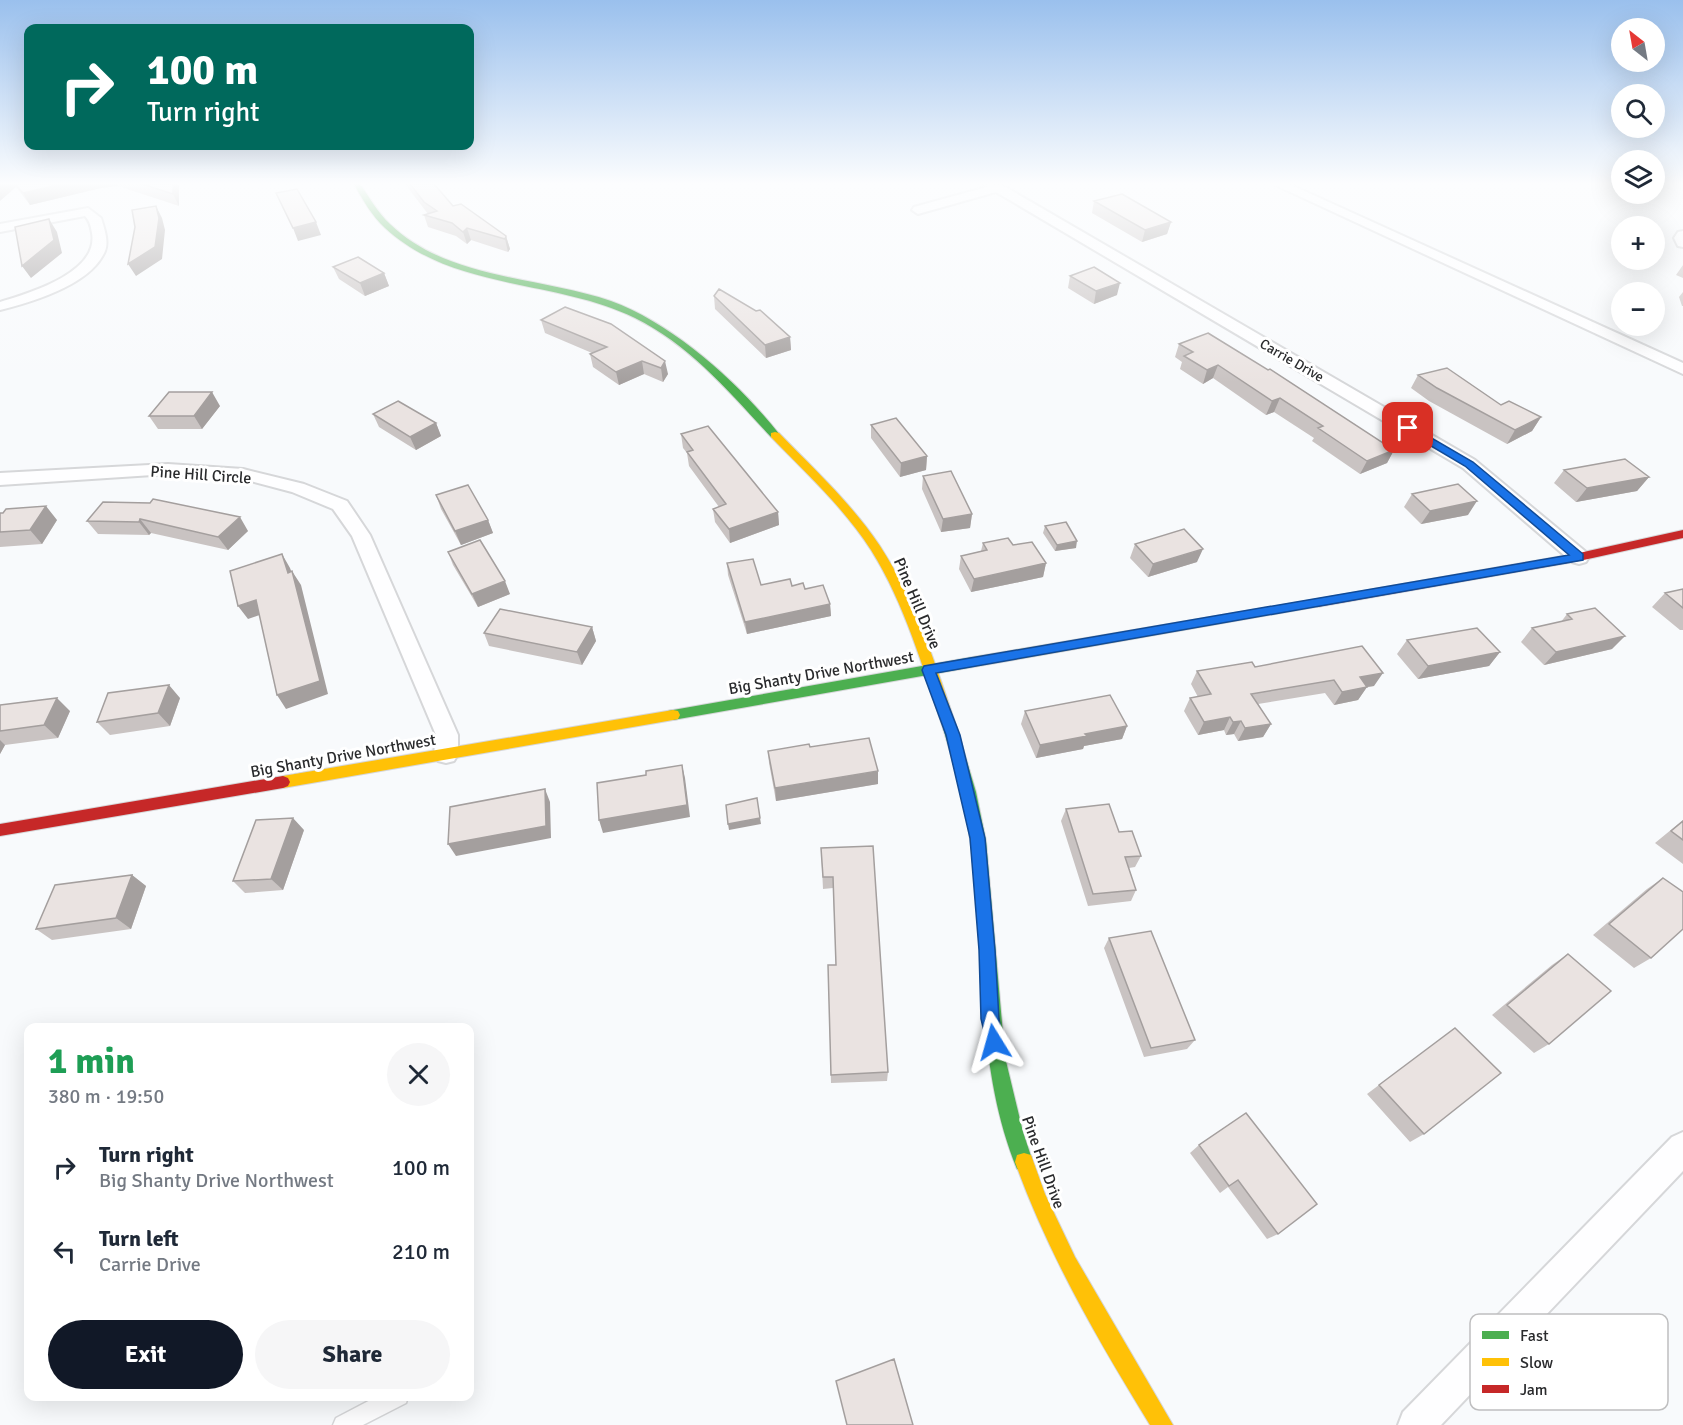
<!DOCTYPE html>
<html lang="en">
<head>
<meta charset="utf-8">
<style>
  body { margin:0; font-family:Signika,sans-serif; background:#f6f6f7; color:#1f2937; height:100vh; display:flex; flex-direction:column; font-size:22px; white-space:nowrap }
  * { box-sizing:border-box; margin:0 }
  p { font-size:20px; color:#747a83 }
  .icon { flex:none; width:33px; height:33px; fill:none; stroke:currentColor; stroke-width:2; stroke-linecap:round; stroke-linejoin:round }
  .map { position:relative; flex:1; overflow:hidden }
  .side { position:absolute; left:24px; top:1023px; width:450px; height:378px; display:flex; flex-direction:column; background:#fff; border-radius:12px; box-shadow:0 6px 24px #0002 }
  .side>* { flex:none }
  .hud { position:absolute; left:24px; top:24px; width:450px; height:126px; border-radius:12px; box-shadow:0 6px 24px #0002; background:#00695c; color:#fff; overflow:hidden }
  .needle { width:39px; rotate:329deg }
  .controls { position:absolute; left:1611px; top:18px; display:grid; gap:12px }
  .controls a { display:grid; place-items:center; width:54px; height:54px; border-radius:50%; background:#fff; box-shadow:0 6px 24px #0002; font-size:30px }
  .pin { position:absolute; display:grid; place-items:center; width:51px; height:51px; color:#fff; margin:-26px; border-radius:12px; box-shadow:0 3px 9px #0006 }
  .me { position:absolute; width:66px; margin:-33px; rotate:352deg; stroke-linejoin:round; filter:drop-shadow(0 0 4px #0008) }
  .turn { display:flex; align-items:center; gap:21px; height:126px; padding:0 24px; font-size:27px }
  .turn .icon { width:78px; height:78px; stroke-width:2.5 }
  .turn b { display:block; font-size:42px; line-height:51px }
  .round { display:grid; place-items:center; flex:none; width:63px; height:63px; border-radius:32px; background:#f6f6f7 }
  .head { display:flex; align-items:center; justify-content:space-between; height:102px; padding:0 24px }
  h1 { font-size:36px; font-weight:700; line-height:45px; color:#1e9e55 }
  .primary-button { display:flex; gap:12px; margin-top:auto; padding:12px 24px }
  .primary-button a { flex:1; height:69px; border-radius:36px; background:#111827; color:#fff; font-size:24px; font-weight:700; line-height:69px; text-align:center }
  .primary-button a+a { background:#f6f6f7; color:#1f2937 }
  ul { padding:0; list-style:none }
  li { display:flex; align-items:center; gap:18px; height:84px; padding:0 24px }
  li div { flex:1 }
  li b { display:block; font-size:22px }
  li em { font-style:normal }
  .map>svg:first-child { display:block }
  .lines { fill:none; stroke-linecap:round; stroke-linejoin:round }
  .lane-casing { stroke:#d6d7d9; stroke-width:3 }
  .street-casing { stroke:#d6d7d9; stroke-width:4 }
  .fast-casing { stroke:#d6d7d9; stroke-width:2 }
  .slow-casing { stroke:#d6d7d9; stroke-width:2 }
  .jam-casing { stroke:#d6d7d9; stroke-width:2 }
  .lane { fill:#fefeff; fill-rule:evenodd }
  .street { fill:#fefeff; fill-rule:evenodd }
  .fast { fill:#4caf50; fill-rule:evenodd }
  .slow { fill:#ffc107; fill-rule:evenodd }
  .jam { fill:#c62828; fill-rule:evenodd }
  .wall { fill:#c9c3c2 }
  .shaded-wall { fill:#a49f9e }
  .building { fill:#eae3e1; stroke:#a49f9e; stroke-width:1.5 }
  .route { fill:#1a73e8; stroke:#114b97; stroke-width:1.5 }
  .labels { text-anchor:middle; stroke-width:6; stroke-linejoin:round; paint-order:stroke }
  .far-street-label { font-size:14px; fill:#2a2b2d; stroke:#fff }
  .street-label { font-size:16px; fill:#2a2b2d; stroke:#fff }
  .key { fill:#fff; stroke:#bfbfc0; stroke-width:1.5 }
  .key-label { font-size:16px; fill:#2a2b2d }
</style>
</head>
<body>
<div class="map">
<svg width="1683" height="1425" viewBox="0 0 1683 1425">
  <rect width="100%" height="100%" fill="#f8fafc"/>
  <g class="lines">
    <g class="lane-casing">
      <path id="lane" d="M 378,1396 L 408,1396 L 406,1403 L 363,1425 L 333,1425 L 336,1418 Z"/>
    </g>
    <g class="street-casing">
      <path id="street" d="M 984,184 L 1002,185 L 1475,460 L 1586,552 L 1589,557 L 1586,562 L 1579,564 L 1572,562 L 1463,468 L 996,192 L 918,214 L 912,210 L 914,207 L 987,187 Z
        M 1273,184 L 1289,184 L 1683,363 L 1683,374 Z
        M 88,208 L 101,218 C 104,228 109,241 105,251 C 91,285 32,302 0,310 L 0,302 C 29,293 99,273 92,233 C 91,227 90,221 85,216 L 0,232 L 0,224 Z
        M 1683,231 L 1683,247 L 1678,246 L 1674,238 L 1678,232 Z
        M 168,464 L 243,469 L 304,484 L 347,501 L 370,535 L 458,735 L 458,754 L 454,761 L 446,763 L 438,761 L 434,754 L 436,735 L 352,536 L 333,509 L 292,492 L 243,479 L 168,474 L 0,485 L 0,473 Z
        M 1683,1132 L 1683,1171 L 1441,1425 L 1398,1425 L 1403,1412 L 1672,1137 Z"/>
    </g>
    <g class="fast-casing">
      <path id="fast" d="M 354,184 L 360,184 C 370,198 378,213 390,224 C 448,280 539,276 611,301 C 674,324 739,383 780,435 L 775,438 L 771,437 C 731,394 690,345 635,318 C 556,279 453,291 385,228 C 372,216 362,199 354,184 Z
        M 973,657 L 979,662 L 973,667 L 673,720 L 668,719 L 666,715 L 668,711 L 673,710 Z
        M 950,723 L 955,724 L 957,728 L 976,792 L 986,841 L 1005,1057 L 1023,1132 L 1033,1162 L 1031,1169 L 1024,1171 L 1017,1169 C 974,1064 986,949 970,839 C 965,801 954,765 943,728 L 945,724 Z"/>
    </g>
    <g class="slow-casing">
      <path id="slow" d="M 775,432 L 779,433 C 814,469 852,504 880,546 C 916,601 936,666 957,728 L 955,732 L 945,732 L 943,728 C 923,668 905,604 871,550 C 844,508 806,473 771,437 L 771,433 Z
        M 1317,599 L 1321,600 L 1323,603 L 1321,606 L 973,667 L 967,662 L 973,657 Z
        M 673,710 L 678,711 L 680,715 L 678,719 L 673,720 L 283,788 L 278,786 L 276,782 L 278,778 L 283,776 Z
        M 1024,1153 L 1031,1155 L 1045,1194 L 1075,1257 L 1173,1425 L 1150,1425 C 1098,1340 1049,1256 1015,1162 L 1017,1155 Z"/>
    </g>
    <g class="jam-casing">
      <path id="jam" d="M 1683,530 L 1683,538 L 1579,561 L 1317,607 L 1311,603 L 1317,599 L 1579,553 Z
        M 283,776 L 288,778 L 290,782 L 288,786 L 283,788 L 0,836 L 0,824 Z"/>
    </g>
    <use href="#lane" class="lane"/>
    <use href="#street" class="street"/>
    <use href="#fast" class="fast"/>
    <use href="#slow" class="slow"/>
    <use href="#jam" class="jam"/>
  </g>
  <path class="wall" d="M 0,184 L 178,184 L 179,206 L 118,186 L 101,188 L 30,205 L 16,187 Z
    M 405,184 L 434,184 L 453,206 L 506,236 L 510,249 L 508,252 L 471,240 L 467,244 L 456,236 L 428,227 L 424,215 L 428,214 Z
    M 1094,201 L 1171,222 L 1167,234 L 1142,242 L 1092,213 Z
    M 1683,265 L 1683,278 L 1676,275 Z
    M 333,267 L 384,273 L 389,286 L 365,296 L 339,279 Z
    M 1070,276 L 1117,295 L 1094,304 L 1068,288 Z
    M 1683,292 L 1683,306 L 1682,306 L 1679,297 Z
    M 714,296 L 790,337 L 791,350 L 766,358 L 715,309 Z
    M 541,320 L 611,324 L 668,374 L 663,382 L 644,374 L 619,385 L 593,367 L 590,354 L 592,353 L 545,333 Z
    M 1179,344 L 1394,450 L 1387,463 L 1360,474 L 1312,441 L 1314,438 L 1274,412 L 1266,415 L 1213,378 L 1203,384 L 1180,369 L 1182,362 L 1175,357 Z
    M 1418,375 L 1501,405 L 1541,417 L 1532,431 L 1507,444 L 1429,401 L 1411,388 Z
    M 220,406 L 202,429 L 158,429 L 149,416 Z
    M 373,414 L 436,423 L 441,436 L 416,450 L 379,427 Z
    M 871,425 L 927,456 L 926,470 L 900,477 L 871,438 Z
    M 681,434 L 778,512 L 779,525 L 730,543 L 715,522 L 713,509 L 719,507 L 689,466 L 687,453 L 683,448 Z
    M 1564,470 L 1649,477 L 1637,491 L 1576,502 L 1554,483 Z
    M 923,476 L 972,514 L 970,528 L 941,532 L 922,489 Z
    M 1412,494 L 1468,515 L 1421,524 L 1404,507 Z
    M 436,495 L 488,520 L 493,533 L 461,545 L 441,509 Z
    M 150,503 L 248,531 L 228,550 L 151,533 L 149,535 L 98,534 L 87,521 Z
    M 0,513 L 57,520 L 42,544 L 0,547 Z
    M 1045,526 L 1076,548 L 1055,551 L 1043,533 Z
    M 983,543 L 1013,545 L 1046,563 L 1043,577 L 971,592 L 959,569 L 961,556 L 981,551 Z
    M 1135,544 L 1197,562 L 1148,577 L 1130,558 Z
    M 448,552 L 510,594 L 478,607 L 453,565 Z
    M 727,563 L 761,585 L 792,586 L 805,589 L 830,604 L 831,616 L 747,634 L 728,575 Z
    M 1683,589 L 1683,630 L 1680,630 L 1652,607 L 1665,593 Z
    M 1567,614 L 1612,649 L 1544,665 L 1521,642 L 1532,628 L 1561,622 Z
    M 592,627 L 596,641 L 582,665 L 489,646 L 484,633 Z
    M 1407,640 L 1500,652 L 1489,666 L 1418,679 L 1397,654 Z
    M 1255,667 L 1374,686 L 1367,687 L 1358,700 L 1334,705 L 1325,693 L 1258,704 L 1271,724 L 1263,737 L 1238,741 L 1234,734 L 1226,735 L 1224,730 L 1198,735 L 1184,711 L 1190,698 L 1198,697 L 1191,684 L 1197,671 Z
    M 180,698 L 170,726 L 110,735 L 97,722 Z
    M 0,705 L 70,711 L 58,738 L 5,745 L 0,754 Z
    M 1025,711 L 1127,726 L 1122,739 L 1084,746 L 1083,749 L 1036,758 L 1021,724 Z
    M 810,747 L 878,784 L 776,801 L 769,763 L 768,751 Z
    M 1066,809 L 1119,832 L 1141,856 L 1135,867 L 1129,868 L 1136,890 L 1131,901 L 1088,906 L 1061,821 Z
    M 1683,820 L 1683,864 L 1655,843 Z
    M 304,830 L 283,890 L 245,893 L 233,881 Z
    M 873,846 L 888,1072 L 887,1081 L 831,1083 L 828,965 L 836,965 L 833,888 L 823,889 L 821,848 Z
    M 132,875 L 146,886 L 131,929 L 52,940 L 36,929 Z
    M 1663,878 L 1651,958 L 1634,968 L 1593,935 L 1647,889 Z
    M 1109,938 L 1195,1040 L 1187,1049 L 1144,1057 L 1104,948 Z
    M 1568,954 L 1549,1044 L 1534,1053 L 1492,1015 L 1552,965 Z
    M 1455,1028 L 1424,1134 L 1410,1142 L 1367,1094 Z
    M 1246,1113 L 1278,1234 L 1267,1239 L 1228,1187 L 1220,1193 L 1190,1153 L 1199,1145 Z"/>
  <path class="shaded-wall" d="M 0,184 L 14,184 L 16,187 L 0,201 Z
    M 61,184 L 117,184 L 118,186 L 101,188 L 30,205 L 23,193 Z
    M 173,184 L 178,184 L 179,185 L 179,206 L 173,194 Z
    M 156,206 L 162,218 L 165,230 L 162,259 L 136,276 L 128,264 Z
    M 49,219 L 57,232 L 62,253 L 31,278 L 22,266 Z
    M 316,222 L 321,235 L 298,241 L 293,228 Z
    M 1171,222 L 1167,234 L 1142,242 L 1145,230 Z
    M 467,228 L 471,240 L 467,244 L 463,232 Z
    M 506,236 L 510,249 L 508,252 L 505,239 Z
    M 384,273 L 389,286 L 365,296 L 360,283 Z
    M 1120,283 L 1117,295 L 1094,304 L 1096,291 Z
    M 790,337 L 791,350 L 766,358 L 765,345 Z
    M 642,361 L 644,374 L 619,385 L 616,372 Z
    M 665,361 L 668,374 L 663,382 L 661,368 Z
    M 1218,365 L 1213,378 L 1203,384 L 1207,370 Z
    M 212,392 L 220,406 L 202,429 L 194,416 Z
    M 1280,398 L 1274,412 L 1266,415 L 1272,401 Z
    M 1541,417 L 1532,431 L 1507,444 L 1515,430 Z
    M 436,423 L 441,436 L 416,450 L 410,437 Z
    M 1394,450 L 1387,463 L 1360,474 L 1367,461 Z
    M 927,456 L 926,470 L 900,477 L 901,463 Z
    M 1649,477 L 1637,491 L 1576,502 L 1587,488 Z
    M 1477,501 L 1468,515 L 1421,524 L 1430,511 Z
    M 46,506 L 57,520 L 42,544 L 30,530 Z
    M 778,512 L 779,525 L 730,543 L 729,529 Z
    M 972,514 L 970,528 L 941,532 L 943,519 Z
    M 240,517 L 248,531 L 228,550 L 218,537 Z
    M 140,519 L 151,533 L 149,535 L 139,522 Z
    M 488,520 L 493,533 L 461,545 L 455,531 Z
    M 1077,541 L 1076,548 L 1055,551 L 1057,545 Z
    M 1203,549 L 1197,562 L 1148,577 L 1153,564 Z
    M 282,554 L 290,568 L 295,581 L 292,571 L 301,585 L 328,694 L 286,709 L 277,695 L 288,573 Z
    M 1046,563 L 1043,577 L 971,592 L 974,579 Z
    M 505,581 L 510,594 L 478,607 L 472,594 Z
    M 256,600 L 265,613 L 248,619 L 238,606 Z
    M 830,604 L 831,616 L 747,634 L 745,622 Z
    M 592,627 L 596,641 L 582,665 L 577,652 Z
    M 1625,636 L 1612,649 L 1544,665 L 1556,652 Z
    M 1500,652 L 1489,666 L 1418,679 L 1428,666 Z
    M 1383,673 L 1374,686 L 1367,687 L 1358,700 L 1334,705 L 1342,692 L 1360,677 Z
    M 169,685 L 180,698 L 170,726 L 158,713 Z
    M 57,698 L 70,711 L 58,738 L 44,725 Z
    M 1230,717 L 1224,730 L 1198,735 L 1204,722 Z
    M 1241,721 L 1234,734 L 1226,735 L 1233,722 Z
    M 1271,724 L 1263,737 L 1238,741 L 1245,728 Z
    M 1127,726 L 1122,739 L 1084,746 L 1083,749 L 1036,758 L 1040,745 L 1085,734 Z
    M 0,740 L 5,745 L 0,754 Z
    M 682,765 L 685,778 L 690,817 L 603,833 L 599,820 Z
    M 878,771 L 878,784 L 776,801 L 775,788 Z
    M 545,789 L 550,802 L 551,838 L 456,856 L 448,844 Z
    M 293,818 L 304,830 L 283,890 L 271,879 Z
    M 760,818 L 761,824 L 729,830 L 728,824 Z
    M 132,875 L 146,886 L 131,929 L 116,918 Z"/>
  <path class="building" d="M 15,184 L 61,184 L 23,193 Z
    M 142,184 L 173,184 L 173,194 Z
    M 410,184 L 434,184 L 453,206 L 461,204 L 506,236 L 505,239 L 467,228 L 463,232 L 452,223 L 424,215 L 437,211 L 424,202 Z
    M 297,189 L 316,222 L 293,228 L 276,193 Z
    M 1122,194 L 1171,222 L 1145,230 L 1094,201 Z
    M 156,206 L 159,218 L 155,247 L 128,264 L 135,227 L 132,210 Z
    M 49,219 L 54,240 L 22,266 L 15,227 Z
    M 358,257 L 384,273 L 360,283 L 333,267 Z
    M 1094,267 L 1120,283 L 1096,291 L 1070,276 Z
    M 719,289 L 756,311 L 760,310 L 790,337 L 765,345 L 714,296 Z
    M 565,307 L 611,324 L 665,361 L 661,368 L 642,361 L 616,372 L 590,354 L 607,347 L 541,320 Z
    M 1208,333 L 1268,370 L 1270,369 L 1394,450 L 1367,461 L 1318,428 L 1323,426 L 1280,398 L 1272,401 L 1218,365 L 1207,370 L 1184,356 L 1193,352 L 1179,344 Z
    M 1447,368 L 1501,405 L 1509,401 L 1541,417 L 1515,430 L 1437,388 L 1418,375 Z
    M 169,392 L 212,392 L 194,416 L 149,416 Z
    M 398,401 L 436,423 L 410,437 L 373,414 Z
    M 896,418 L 927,456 L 901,463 L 871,425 Z
    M 708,426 L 778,512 L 729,529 L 713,509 L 726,504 L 687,452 L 693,450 L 681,434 Z
    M 1625,459 L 1649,477 L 1587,488 L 1564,470 Z
    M 951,471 L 972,514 L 943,519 L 923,476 Z
    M 1458,484 L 1477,501 L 1430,511 L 1412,494 Z
    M 468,485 L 488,520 L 455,531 L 436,495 Z
    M 153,499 L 240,517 L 218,537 L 140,519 L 139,522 L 87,521 L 103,502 L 150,503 Z
    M 46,506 L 30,530 L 0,532 L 0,513 L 3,513 L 6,509 Z
    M 1066,522 L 1077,541 L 1057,545 L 1045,526 Z
    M 1184,529 L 1203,549 L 1153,564 L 1135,544 Z
    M 1008,538 L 1013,545 L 1032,542 L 1046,563 L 974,579 L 961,556 L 987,550 L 983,543 Z
    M 480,540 L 505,581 L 472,594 L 448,552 Z
    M 282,554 L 288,573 L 292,571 L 320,681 L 277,695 L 256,600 L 238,606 L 230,571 Z
    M 753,559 L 761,585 L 790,579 L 792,586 L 803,583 L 805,589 L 823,585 L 830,604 L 745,622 L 727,563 Z
    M 1683,589 L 1683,608 L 1665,593 Z
    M 1595,608 L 1625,636 L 1556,652 L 1532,628 L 1572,619 L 1567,614 Z
    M 500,609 L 592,627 L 577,652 L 484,633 Z
    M 1477,628 L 1500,652 L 1428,666 L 1407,640 Z
    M 1362,646 L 1383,673 L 1360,677 L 1367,687 L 1342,692 L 1334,680 L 1251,694 L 1271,724 L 1245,728 L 1241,721 L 1233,722 L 1230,717 L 1204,722 L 1190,698 L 1211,694 L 1197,671 L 1252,662 L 1255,667 Z
    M 169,685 L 158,713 L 97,722 L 108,693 Z
    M 1110,695 L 1127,726 L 1085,734 L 1087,736 L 1040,745 L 1025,711 Z
    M 57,698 L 44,725 L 0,731 L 0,705 Z
    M 869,738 L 878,771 L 775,788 L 768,751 L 809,744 L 810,747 Z
    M 682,765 L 687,805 L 599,820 L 597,783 L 646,775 L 646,771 Z
    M 545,789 L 546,826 L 448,844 L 450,807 Z
    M 757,798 L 760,818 L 728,824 L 726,805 Z
    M 1109,804 L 1119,832 L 1132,831 L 1141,856 L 1125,857 L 1136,890 L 1093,894 L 1066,809 Z
    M 293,818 L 271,879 L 233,881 L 256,820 Z
    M 1683,821 L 1683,840 L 1671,831 Z
    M 873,846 L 888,1072 L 831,1075 L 828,965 L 836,965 L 833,877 L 823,877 L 821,848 Z
    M 132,875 L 116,918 L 36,929 L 55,885 Z
    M 1663,878 L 1683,892 L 1683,929 L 1651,958 L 1609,924 Z
    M 1151,931 L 1195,1040 L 1151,1048 L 1109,938 Z
    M 1568,954 L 1611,991 L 1549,1044 L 1507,1005 Z
    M 1455,1028 L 1501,1073 L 1424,1134 L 1379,1085 Z
    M 1246,1113 L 1317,1204 L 1278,1234 L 1238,1180 L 1229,1186 L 1199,1145 Z
    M 894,1359 L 913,1425 L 847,1425 L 836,1381 Z"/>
  <linearGradient id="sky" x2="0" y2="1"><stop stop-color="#9ac0ed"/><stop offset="0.48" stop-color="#fcfdfe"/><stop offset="1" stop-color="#fcfdfe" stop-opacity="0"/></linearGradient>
  <rect width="1683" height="383" fill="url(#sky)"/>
  <path class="route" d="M 1404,426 L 1411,426 L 1473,462 L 1583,554 L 1583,560 L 936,673 L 960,735 L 985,838 L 995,950 L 999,1019 L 1003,1042 L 1000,1048 L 994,1051 L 988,1048 L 981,1019 L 979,950 L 970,838 L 946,735 L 922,670 L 924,666 L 1569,555 L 1465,466 L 1404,430 Z"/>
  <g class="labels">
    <g class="far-street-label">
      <text transform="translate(1292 360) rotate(30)" y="5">Carrie Drive</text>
    </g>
    <g class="street-label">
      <text transform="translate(201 474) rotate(4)" y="6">Pine Hill Circle</text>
      <text transform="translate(918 603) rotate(67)" y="6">Pine Hill Drive</text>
      <text transform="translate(821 672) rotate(-10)" y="6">Big Shanty Drive Northwest</text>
      <text transform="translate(343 755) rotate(-10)" y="6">Big Shanty Drive Northwest</text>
      <text transform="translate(1044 1162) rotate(70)" y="6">Pine Hill Drive</text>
    </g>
  </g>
  <rect x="1470" y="1314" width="198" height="96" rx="9" class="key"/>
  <rect x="1482" y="1331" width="27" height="8" fill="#4caf50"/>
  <rect x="1482" y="1358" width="27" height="8" fill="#ffc107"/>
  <rect x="1482" y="1385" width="27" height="8" fill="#c62828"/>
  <g class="key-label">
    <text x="1520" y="1341">Fast</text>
    <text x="1520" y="1368">Slow</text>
    <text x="1520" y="1395">Jam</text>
  </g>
</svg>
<div class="controls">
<a><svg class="needle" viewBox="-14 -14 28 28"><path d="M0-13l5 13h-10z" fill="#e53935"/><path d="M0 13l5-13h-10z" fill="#747a83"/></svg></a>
<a><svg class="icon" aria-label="search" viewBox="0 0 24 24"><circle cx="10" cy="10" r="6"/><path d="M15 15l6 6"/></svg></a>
<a><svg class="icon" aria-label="layers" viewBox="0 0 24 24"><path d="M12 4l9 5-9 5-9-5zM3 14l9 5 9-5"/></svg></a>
<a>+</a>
<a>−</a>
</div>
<div class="pin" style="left:1408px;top:428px;background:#d93025"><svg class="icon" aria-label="arrive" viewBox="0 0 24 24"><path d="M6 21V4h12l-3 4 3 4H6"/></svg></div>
<svg class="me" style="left:994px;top:1042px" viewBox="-20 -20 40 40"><path d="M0-17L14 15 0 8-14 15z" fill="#1a73e8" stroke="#fff" stroke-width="4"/></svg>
<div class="hud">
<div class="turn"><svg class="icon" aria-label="right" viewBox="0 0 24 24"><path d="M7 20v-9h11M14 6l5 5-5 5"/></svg><div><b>100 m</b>Turn right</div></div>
</div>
<section class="side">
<div class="head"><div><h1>1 min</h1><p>380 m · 19:50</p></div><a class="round"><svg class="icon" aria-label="close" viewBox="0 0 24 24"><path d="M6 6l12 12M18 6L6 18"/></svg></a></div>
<ul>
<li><svg class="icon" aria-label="right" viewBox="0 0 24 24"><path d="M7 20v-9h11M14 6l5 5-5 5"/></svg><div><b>Turn right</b><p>Big Shanty Drive Northwest</p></div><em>100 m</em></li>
<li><svg class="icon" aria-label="left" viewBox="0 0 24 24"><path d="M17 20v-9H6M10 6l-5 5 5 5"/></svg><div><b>Turn left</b><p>Carrie Drive</p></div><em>210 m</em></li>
</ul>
<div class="primary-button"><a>Exit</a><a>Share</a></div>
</section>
</div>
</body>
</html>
